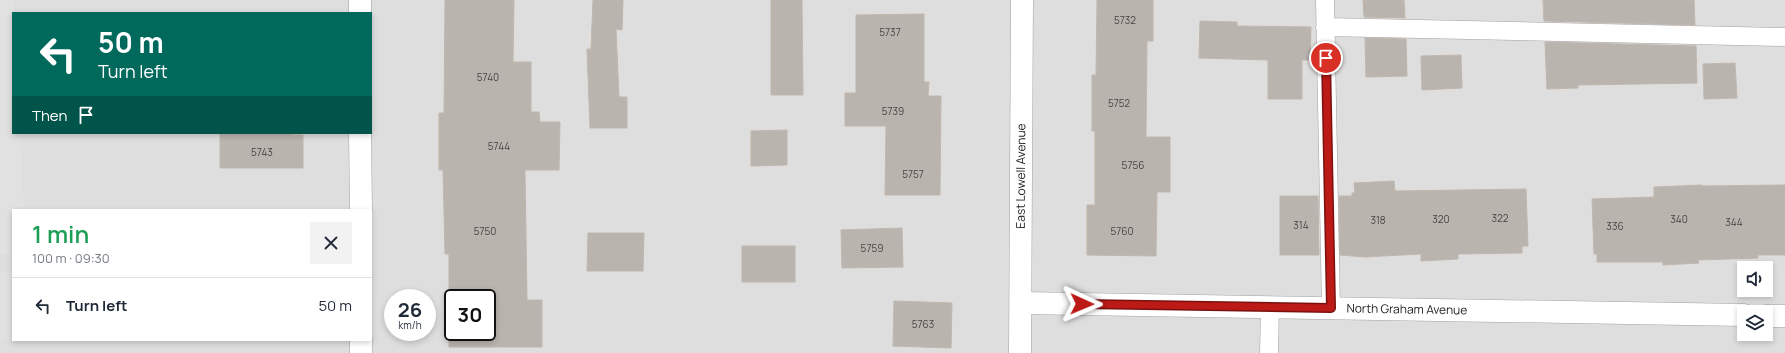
<!DOCTYPE html>
<html lang="en">
<head>
<meta charset="utf-8">
<style>
  body { margin:0; font-family:Manrope,sans-serif; background:#f2f2f3; color:#1f2937; height:100vh; display:flex; flex-direction:column; font-size:15px; white-space:nowrap }
  * { box-sizing:border-box; margin:0 }
  p { font-size:13px; color:#747a83 }
  .icon { flex:none; width:22px; height:22px; fill:none; stroke:currentColor; stroke-width:2; stroke-linecap:round; stroke-linejoin:round }
  .map { position:relative; flex:1; overflow:hidden }
  .panel { position:absolute; left:12px; top:209px; width:360px; height:132px; display:flex; flex-direction:column; background:#fff; border-radius:0px; box-shadow:0 2px 6px #0003 }
  .panel>* { flex:none }
  .top-card { position:absolute; left:12px; top:12px; width:360px; height:122px; border-radius:0px; box-shadow:0 2px 6px #0003; background:#00695c; color:#fff; overflow:hidden }
  .tools { position:absolute; left:1737px; top:261px; display:grid; gap:8px }
  .tools a { display:grid; place-items:center; width:36px; height:36px; border-radius:0px; background:#fff; box-shadow:0 2px 6px #0003; font-size:20px }
  .speed { position:absolute; left:384px; top:289px; display:flex; gap:8px; font-size:20px; font-weight:700; text-align:center }
  .speed>* { display:grid; place-content:center; width:52px; height:52px; border-radius:50%; background:#fff; box-shadow:0 2px 6px #0003; line-height:1 }
  .speed small { font-size:10px; font-weight:400 }
  .speed .limit { border:2px solid #111; border-radius:6px; background:#fff; color:#111 }
  .pin { position:absolute; display:grid; place-items:center; width:34px; height:34px; color:#fff; margin:-17px; border:2px solid #fff; border-radius:50%; box-shadow:0 1px 4px #0007 }
  .me { position:absolute; width:44px; margin:-22px; rotate:91deg; stroke-linejoin:round; filter:drop-shadow(0 0 3px #0008) }
  .turn { display:flex; align-items:center; gap:14px; height:84px; padding:0 20px; font-size:18px }
  .turn .icon { width:52px; height:52px; stroke-width:2.5 }
  .turn b { display:block; font-size:28px; line-height:34px }
  .then { display:flex; align-items:center; height:38px; padding:0 20px; background:#0003; gap:8px; font-size:15px }
  .round { display:grid; place-items:center; flex:none; width:42px; height:42px; border-radius:0px; background:#f2f2f3 }
  .head { display:flex; align-items:center; justify-content:space-between; height:68px; padding:0 20px }
  h1 { font-size:24px; font-weight:600; line-height:30px; color:#1e9e55 }
  ul { padding:0; list-style:none }
  li { display:flex; align-items:center; gap:12px; height:56px; padding:0 20px; border-top:1px solid #e0e1e3 }
  li div { flex:1 }
  li b { display:block; font-size:15px }
  li em { font-style:normal }
  .map>svg:first-child { display:block }
  .residential { fill:#dfdede; fill-rule:evenodd }
  .parking { fill:#e1e1e1 }
  .building { fill:#bab4af; stroke:#c1b6ad; fill-rule:evenodd }
  .lines { fill:none; stroke-linecap:round; stroke-linejoin:round }
  .service-casing { stroke:#a2a2a2; stroke-width:19 }
  .minor-casing { stroke:#a2a2a2; stroke-width:23 }
  .service { stroke:#fff; stroke-width:18 }
  .minor { stroke:#fff; stroke-width:22 }
  .route-casing { stroke:#7a110f; stroke-width:10 }
  .route { stroke:#bc1a17; stroke-width:7 }
  .labels { text-anchor:middle; stroke-width:3; stroke-linejoin:round; paint-order:stroke }
  .number-label { font-size:10px; fill:#474644 }
  .street-label { font-size:12px; fill:#212121; stroke:#fff }
</style>
</head>
<body>
<div class="map">
<svg width="1785" height="353" viewBox="0 0 1785 353">
  <rect width="100%" height="100%" fill="#f0eee9"/>
  <path class="residential" d="M 0,0 L 1785,0 L 1785,353 L 0,353 ZM 13,13 L 371,13 L 371,133 L 13,133 ZM 13,210 L 371,210 L 371,340 L 13,340 ZM 1744,268 L 1766,268 L 1766,290 L 1744,290 ZM 393,298 L 427,298 L 427,332 L 393,332 ZM 453,298 L 487,298 L 487,332 L 453,332 ZM 1744,312 L 1766,312 L 1766,334 L 1744,334 Z"/>
  <path class="parking" d="M 0,0 L 14,0 L 13,133 L 20,133 L 24,210 L 13,210 L 13,254 L 0,254 Z
    M 0,271 L 13,272 L 13,340 L 59,341 L 0,340 Z"/>
  <path class="building" d="M 445,0 L 514,0 L 513,62 L 531,62 L 531,112 L 539,112 L 540,122 L 560,122 L 559,170 L 525,170 L 527,300 L 542,300 L 542,347 L 449,347 L 449,254 L 445,254 L 443,170 L 439,170 L 439,113 L 444,113 ZM 453,298 L 487,298 L 487,332 L 453,332 Z
    M 593,0 L 623,0 L 622,30 L 616,29 L 619,97 L 627,97 L 627,128 L 590,128 L 587,49 L 591,49 Z
    M 771,0 L 802,0 L 803,95 L 771,95 Z
    M 1097,0 L 1153,0 L 1153,41 L 1147,41 L 1146,137 L 1170,137 L 1170,192 L 1157,192 L 1156,256 L 1087,255 L 1087,205 L 1095,205 L 1095,131 L 1092,131 L 1092,75 L 1096,75 Z
    M 1363,0 L 1404,0 L 1405,18 L 1364,17 Z
    M 1543,0 L 1694,0 L 1695,25 L 1544,21 Z
    M 924,14 L 924,82 L 929,82 L 928,96 L 941,96 L 940,195 L 885,195 L 886,126 L 845,126 L 845,93 L 856,93 L 856,15 Z
    M 1200,21 L 1237,22 L 1237,26 L 1311,27 L 1310,60 L 1302,60 L 1302,99 L 1268,99 L 1268,60 L 1199,58 Z
    M 1365,38 L 1406,39 L 1407,76 L 1366,77 Z
    M 1545,42 L 1696,46 L 1697,83 L 1578,85 L 1578,88 L 1547,89 Z
    M 1461,55 L 1462,88 L 1422,90 L 1421,56 Z
    M 1735,63 L 1737,98 L 1704,99 L 1703,64 Z
    M 787,130 L 787,165 L 751,166 L 751,131 Z
    M 220,133 L 291,133 L 291,135 L 303,135 L 303,168 L 220,168 Z
    M 1394,181 L 1395,191 L 1526,189 L 1528,246 L 1522,246 L 1522,253 L 1458,254 L 1458,259 L 1421,261 L 1421,254 L 1365,257 L 1340,255 L 1339,196 L 1352,196 L 1352,193 L 1355,193 L 1354,183 Z
    M 1702,185 L 1702,186 L 1785,185 L 1785,255 L 1758,255 L 1758,258 L 1698,260 L 1699,263 L 1663,265 L 1663,262 L 1597,262 L 1597,254 L 1594,254 L 1592,199 L 1654,197 L 1654,187 Z
    M 1280,196 L 1318,196 L 1319,255 L 1280,255 Z
    M 902,228 L 903,267 L 842,268 L 841,230 Z
    M 588,233 L 644,233 L 643,271 L 587,271 Z
    M 742,246 L 795,246 L 795,282 L 742,282 Z
    M 894,301 L 952,303 L 951,348 L 893,346 Z"/>
  <g class="lines">
    <g class="service-casing">
      <path id="service" d="M 1325,0 L 1331,308
        M 1325,27 L 1785,37
        M 1269,353 L 1270,307"/>
    </g>
    <g class="minor-casing">
      <g id="minor">
        <path d="M 360,13 L 360,0"/>
        <path d="M 360,133 L 361,210"/>
        <path id="s1" d="M 1021,303 L 1744,315"/>
        <path d="M 1766,316 L 1785,316"/>
        <path d="M 361,340 L 361,353"/>
        <path id="s2" d="M 1020,353 L 1022,0"/>
      </g>
    </g>
    <use href="#service" class="service"/>
    <use href="#minor" class="minor"/>
  </g>
  <g class="lines">
    <g class="route-casing">
      <path id="route" d="M 1082,304 L 1331,308 L 1326,58"/>
    </g>
    <use href="#route" class="route"/>
  </g>
  <g class="labels">
    <g class="number-label">
      <text x="1125" y="24">5732</text>
      <text x="890" y="36">5737</text>
      <text x="488" y="81">5740</text>
      <text x="1119" y="107">5752</text>
      <text x="893" y="115">5739</text>
      <text x="499" y="150">5744</text>
      <text x="262" y="156">5743</text>
      <text x="1133" y="169">5756</text>
      <text x="913" y="178">5757</text>
      <text x="1500" y="222">322</text>
      <text x="1441" y="223">320</text>
      <text x="1679" y="223">340</text>
      <text x="1378" y="224">318</text>
      <text x="1734" y="226">344</text>
      <text x="1301" y="229">314</text>
      <text x="1615" y="230">336</text>
      <text x="485" y="235">5750</text>
      <text x="1122" y="235">5760</text>
      <text x="872" y="252">5759</text>
      <text x="923" y="328">5763</text>
    </g>
    <g class="street-label">
      <text dy="4" stroke="none"><textPath href="#s2" startOffset="177">East Lowell Avenue</textPath></text>
      <text dy="4" stroke="none"><textPath href="#s1" startOffset="386">North Graham Avenue</textPath></text>
    </g>
  </g>
</svg>
<div class="tools">
<a><svg class="icon" aria-label="sound" viewBox="0 0 24 24"><path d="M4 9h4l5-4v14l-5-4H4zM17 9q2 3 0 6"/></svg></a>
<a><svg class="icon" aria-label="layers" viewBox="0 0 24 24"><path d="M12 4l9 5-9 5-9-5zM3 14l9 5 9-5"/></svg></a>
</div>
<div class="speed"><div>26<small>km/h</small></div><div class="limit">30</div></div>
<div class="pin" style="left:1326px;top:58px;background:#d93025"><svg class="icon" aria-label="arrive" viewBox="0 0 24 24"><path d="M6 21V4h12l-3 4 3 4H6"/></svg></div>
<svg class="me" style="left:1082px;top:304px" viewBox="-20 -20 40 40"><path d="M0-17L14 15 0 8-14 15z" fill="#bc1a17" stroke="#fff" stroke-width="4"/></svg>
<div class="top-card">
<div class="turn"><svg class="icon" aria-label="left" viewBox="0 0 24 24"><path d="M17 20v-9H6M10 6l-5 5 5 5"/></svg><div><b>50 m</b>Turn left</div></div>
<div class="then">Then<svg class="icon" aria-label="arrive" viewBox="0 0 24 24"><path d="M6 21V4h12l-3 4 3 4H6"/></svg></div>
</div>
<section class="panel">
<div class="head"><div><h1>1 min</h1><p>100 m · 09:30</p></div><a class="round"><svg class="icon" aria-label="close" viewBox="0 0 24 24"><path d="M6 6l12 12M18 6L6 18"/></svg></a></div>
<ul>
<li><svg class="icon" aria-label="left" viewBox="0 0 24 24"><path d="M17 20v-9H6M10 6l-5 5 5 5"/></svg><div><b>Turn left</b></div><em>50 m</em></li>
</ul>
</section>
</div>
</body>
</html>
